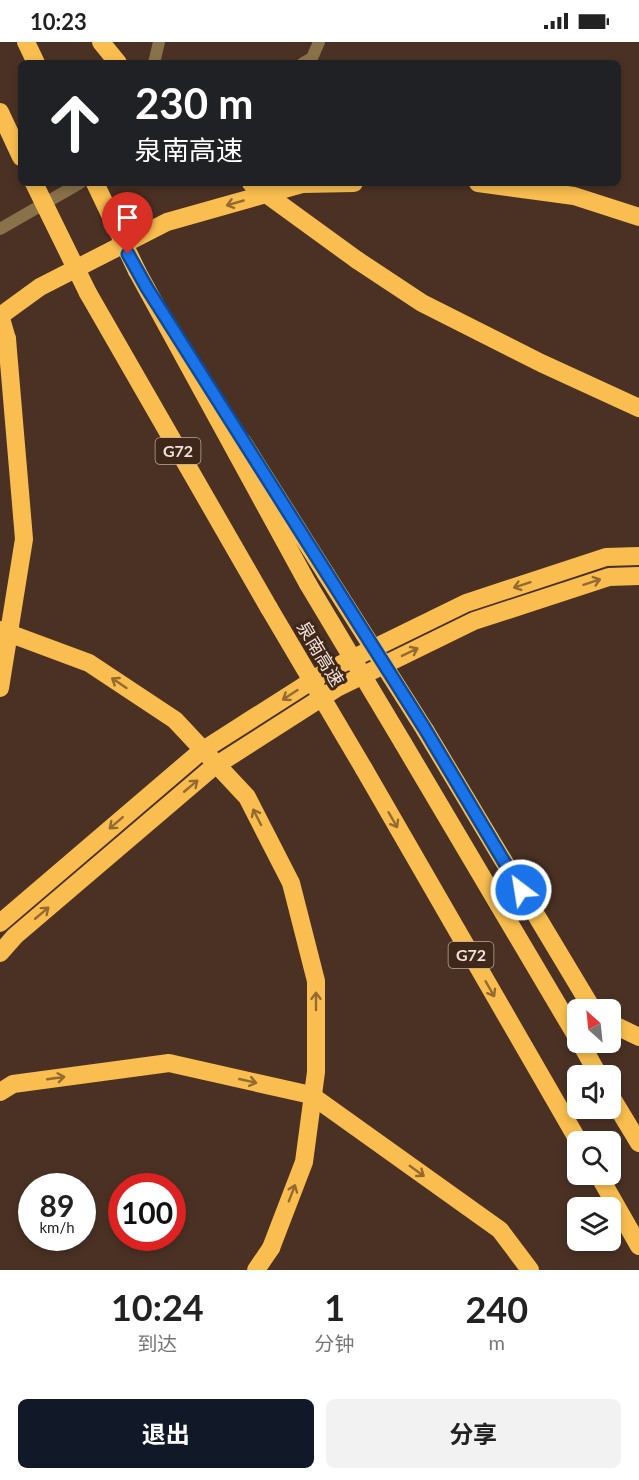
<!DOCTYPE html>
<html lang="zh">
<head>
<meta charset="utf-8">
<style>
  body { margin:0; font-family:Lato,"Noto Sans SC",sans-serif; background:#f2f2f2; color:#222; height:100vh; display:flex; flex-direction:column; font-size:22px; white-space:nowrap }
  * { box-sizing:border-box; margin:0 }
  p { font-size:20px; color:#767676 }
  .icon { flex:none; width:33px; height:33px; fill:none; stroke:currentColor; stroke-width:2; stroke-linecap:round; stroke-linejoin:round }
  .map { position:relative; height:1228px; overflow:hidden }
  .side { display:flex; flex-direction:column; background:#fff; flex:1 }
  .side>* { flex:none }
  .banner { position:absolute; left:18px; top:18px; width:603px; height:126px; border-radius:9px; box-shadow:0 3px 9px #0003; background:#202124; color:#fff; overflow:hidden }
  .needle { width:39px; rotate:333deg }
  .buttons { position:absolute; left:567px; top:957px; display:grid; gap:12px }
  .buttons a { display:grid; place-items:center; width:54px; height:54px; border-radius:9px; background:#fff; box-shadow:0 3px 9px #0003; font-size:30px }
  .speed { position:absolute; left:18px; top:1131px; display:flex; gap:12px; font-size:30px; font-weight:700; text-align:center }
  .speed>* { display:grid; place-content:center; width:78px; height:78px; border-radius:50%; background:#fff; box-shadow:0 3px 9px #0003; line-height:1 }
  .speed small { font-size:15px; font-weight:400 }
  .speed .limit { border:9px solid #d22; background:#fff; color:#111 }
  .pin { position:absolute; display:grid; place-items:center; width:51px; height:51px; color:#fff; margin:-62px -26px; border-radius:50% 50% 50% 0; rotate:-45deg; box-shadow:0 0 6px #0007 }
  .pin .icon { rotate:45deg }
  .me { position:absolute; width:66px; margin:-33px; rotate:329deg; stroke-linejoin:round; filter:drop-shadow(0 0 4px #0008) }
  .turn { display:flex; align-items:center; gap:21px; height:126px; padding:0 18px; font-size:27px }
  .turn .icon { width:78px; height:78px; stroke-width:2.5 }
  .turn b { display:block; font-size:42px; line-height:51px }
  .eta { display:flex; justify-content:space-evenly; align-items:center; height:102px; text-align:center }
  .eta b { font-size:36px; font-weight:700; line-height:42px }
  .primary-button { display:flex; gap:12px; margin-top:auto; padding:12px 18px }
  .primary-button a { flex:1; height:69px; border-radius:9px; background:#111827; color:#fff; font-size:24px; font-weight:700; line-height:69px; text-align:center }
  .primary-button a+a { background:#f2f2f2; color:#222 }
  .status { display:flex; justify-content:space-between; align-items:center; height:42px; padding:0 30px; background:#fff; direction:ltr }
  .status svg { height:16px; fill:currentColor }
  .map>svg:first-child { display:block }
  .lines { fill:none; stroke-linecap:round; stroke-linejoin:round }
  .street { stroke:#897149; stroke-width:12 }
  .highway { stroke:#f9be4f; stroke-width:18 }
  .highway-bridge { stroke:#f9be4f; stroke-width:18 }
  .oneway { stroke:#936b32 }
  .route-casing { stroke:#114b97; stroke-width:15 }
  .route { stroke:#1a73e8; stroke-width:10 }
  .labels { text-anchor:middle; stroke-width:6; stroke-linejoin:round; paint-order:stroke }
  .shield { fill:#3f271a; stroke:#bca99f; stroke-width:1.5 }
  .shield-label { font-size:16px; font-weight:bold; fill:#f1e1d8 }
  .street-label { font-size:18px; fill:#f1e1d8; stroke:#3f271a }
</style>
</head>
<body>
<div class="status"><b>10:23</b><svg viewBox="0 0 49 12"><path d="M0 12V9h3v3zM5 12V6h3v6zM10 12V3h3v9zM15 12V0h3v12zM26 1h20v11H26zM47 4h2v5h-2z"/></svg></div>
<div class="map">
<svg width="639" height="1228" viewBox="0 0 639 1228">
  <rect width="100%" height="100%" fill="#4a3124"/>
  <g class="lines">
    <path class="street" d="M 154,21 L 159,0
      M 303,21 L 312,16 L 319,0
      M 0,187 L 80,141"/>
    <path class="highway" d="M 26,0 L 36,21
      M 101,0 L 118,21
      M 0,70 L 21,115
      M 478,141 L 574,154 L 639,175
      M 357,218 L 422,261 L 541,321 L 639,366
      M 137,229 L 308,542
      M 88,251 L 269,566
      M 0,274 L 40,245 L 167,180 L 302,142 L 354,141
      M 242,399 L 326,532
      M 0,646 L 24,497 L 7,297
      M 425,688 L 593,968
      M 403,701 L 578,997
      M 364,727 L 579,1100
      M 0,881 L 200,710 L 327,629 L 466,561 L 606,515 L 639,514
      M 0,911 L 15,894 L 212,726 L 337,646 L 474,579 L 609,535 L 639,534
      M 610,981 L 639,995
      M 580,1000 L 599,1034
      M 0,1050 L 13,1042 L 169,1021 L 311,1053 L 500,1188 L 530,1228
      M 610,1053 L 639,1101
      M 598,1132 L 639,1204
      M 256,1228 L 271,1206"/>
    <path class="highway-bridge" d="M 34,141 L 88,251
      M 95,141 L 137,229
      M 251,141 L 357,218
      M 0,273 L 7,297
      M 326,532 L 425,688
      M 308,542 L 403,701
      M 269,566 L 364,727
      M 0,588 L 89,621 L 175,678 L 247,755 L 291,841 L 316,939 L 316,1030 L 304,1120 L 271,1206"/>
  </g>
  <defs><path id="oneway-shaft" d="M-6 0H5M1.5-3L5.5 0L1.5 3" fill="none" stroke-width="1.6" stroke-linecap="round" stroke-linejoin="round" transform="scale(1.5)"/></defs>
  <g class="oneway">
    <use href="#oneway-shaft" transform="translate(235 161) rotate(164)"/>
    <use href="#oneway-shaft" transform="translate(592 540) rotate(-18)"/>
    <use href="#oneway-shaft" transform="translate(522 543) rotate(162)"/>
    <use href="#oneway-shaft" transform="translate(410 610) rotate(-26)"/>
    <use href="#oneway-shaft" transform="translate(119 641) rotate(-146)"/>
    <use href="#oneway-shaft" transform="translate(290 653) rotate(147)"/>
    <use href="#oneway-shaft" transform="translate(191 744) rotate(-40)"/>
    <use href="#oneway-shaft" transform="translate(257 775) rotate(-117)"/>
    <use href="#oneway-shaft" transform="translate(393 778) rotate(60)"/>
    <use href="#oneway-shaft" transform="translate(116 781) rotate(139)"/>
    <use href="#oneway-shaft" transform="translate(42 871) rotate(-40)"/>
    <use href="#oneway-shaft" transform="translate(490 947) rotate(60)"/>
    <use href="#oneway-shaft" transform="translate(316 959) rotate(-90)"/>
    <use href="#oneway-shaft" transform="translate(56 1036) rotate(-8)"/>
    <use href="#oneway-shaft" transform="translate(248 1039) rotate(13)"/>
    <use href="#oneway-shaft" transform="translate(417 1129) rotate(36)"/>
    <use href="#oneway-shaft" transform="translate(292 1151) rotate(-69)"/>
  </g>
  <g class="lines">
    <g class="route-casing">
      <path id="route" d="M 128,212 L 147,246 L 425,687 L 521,848"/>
    </g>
    <use href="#route" class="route"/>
  </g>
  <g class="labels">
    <g class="shield">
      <rect x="155.5" y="396" width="45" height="26" rx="4.5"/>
      <rect x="448.5" y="900" width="45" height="26" rx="4.5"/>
    </g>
    <g class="shield-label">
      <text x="178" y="415">G72</text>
      <text x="471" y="919">G72</text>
    </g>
    <g class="street-label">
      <text transform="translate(320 612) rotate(59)" y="6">泉南高速</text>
    </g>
  </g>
</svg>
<div class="buttons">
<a><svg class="needle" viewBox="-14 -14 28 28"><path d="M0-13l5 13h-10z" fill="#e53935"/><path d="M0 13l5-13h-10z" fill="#767676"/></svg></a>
<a><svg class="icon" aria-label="sound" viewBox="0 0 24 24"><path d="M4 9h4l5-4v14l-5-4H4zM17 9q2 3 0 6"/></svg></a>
<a><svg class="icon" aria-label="search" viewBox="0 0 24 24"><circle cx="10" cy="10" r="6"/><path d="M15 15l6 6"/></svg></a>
<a><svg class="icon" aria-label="layers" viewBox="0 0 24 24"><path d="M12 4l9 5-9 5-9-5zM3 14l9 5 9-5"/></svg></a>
</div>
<div class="speed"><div>89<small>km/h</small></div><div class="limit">100</div></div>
<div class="pin" style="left:128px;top:212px;background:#d93025"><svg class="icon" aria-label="arrive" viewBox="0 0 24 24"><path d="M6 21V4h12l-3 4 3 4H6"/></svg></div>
<svg class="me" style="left:521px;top:848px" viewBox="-20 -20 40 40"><circle r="17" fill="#1a73e8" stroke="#fff" stroke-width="3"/><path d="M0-11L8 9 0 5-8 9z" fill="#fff"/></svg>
<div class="banner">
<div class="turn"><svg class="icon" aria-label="ahead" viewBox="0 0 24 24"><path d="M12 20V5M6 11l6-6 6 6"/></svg><div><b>230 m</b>泉南高速</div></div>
</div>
</div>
<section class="side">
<div class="eta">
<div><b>10:24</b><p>到达</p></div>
<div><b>1</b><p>分钟</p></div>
<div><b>240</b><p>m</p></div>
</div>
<div class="primary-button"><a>退出</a><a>分享</a></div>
</section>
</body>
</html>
